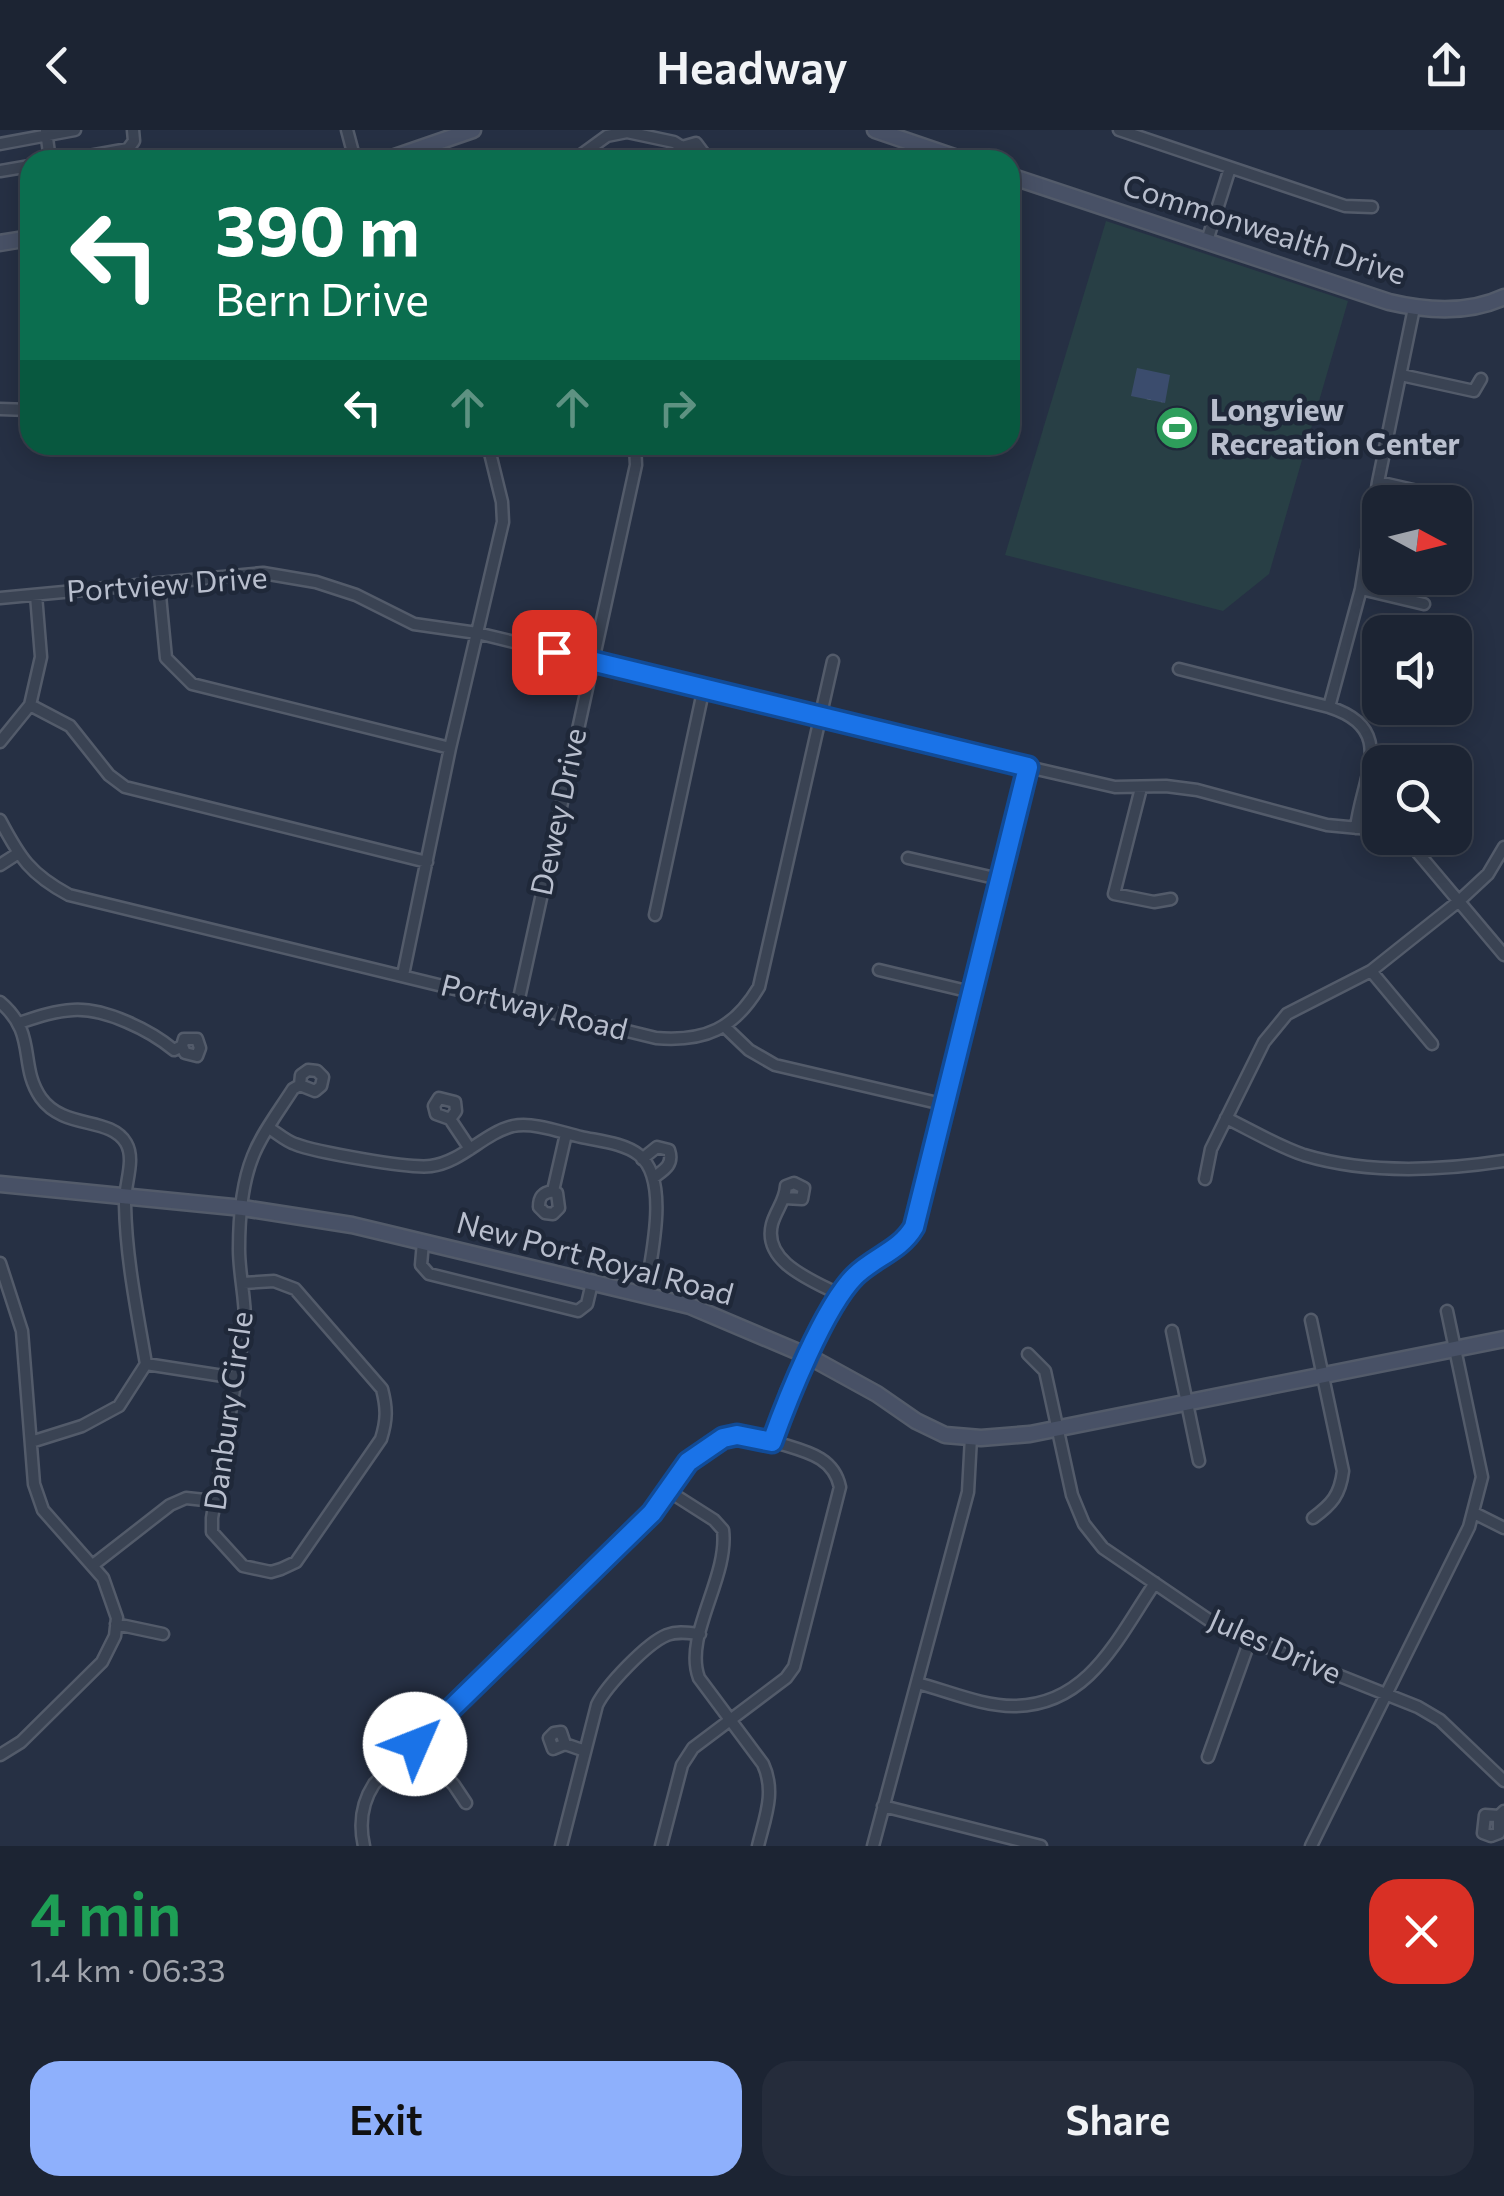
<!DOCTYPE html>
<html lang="en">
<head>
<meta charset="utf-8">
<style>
  body { margin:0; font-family:Commissioner,sans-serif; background:#252c3b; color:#f1f3f6; height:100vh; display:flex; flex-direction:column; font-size:38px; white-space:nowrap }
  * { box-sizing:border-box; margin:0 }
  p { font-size:32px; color:#a0a4ac }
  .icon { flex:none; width:55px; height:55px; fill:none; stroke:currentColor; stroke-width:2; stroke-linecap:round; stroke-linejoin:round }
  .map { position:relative; height:1716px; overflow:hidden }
  .details { display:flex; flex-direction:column; background:#1c2433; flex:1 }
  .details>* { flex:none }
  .guide { position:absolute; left:20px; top:20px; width:1000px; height:305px; border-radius:30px; box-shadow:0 5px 25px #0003,0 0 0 2px #3a414e; background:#0b6e4f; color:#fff; overflow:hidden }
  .needle { width:65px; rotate:97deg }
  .buttons { position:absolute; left:1362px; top:355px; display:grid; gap:20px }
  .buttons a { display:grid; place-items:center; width:110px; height:110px; border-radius:20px; background:#1c2433; box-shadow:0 5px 25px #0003,0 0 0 2px #3a414e; font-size:50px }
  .pin { position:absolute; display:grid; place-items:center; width:85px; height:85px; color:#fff; margin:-42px; border-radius:20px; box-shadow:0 5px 15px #0006 }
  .me { position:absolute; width:110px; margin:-55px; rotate:46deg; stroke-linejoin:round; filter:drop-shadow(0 0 8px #0008) }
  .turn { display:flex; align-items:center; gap:35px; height:210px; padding:0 30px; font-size:45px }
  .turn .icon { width:130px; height:130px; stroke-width:2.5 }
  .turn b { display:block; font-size:70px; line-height:85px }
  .lanes { display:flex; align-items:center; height:95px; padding:0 30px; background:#0003; justify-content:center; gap:50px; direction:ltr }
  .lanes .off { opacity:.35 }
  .round { display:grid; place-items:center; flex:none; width:105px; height:105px; border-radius:30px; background:#252c3b }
  .headline { display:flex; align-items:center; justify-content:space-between; height:170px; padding:0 30px }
  h1 { font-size:60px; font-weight:600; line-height:75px; color:#1e9e55 }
  .button { display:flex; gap:20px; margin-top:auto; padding:20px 30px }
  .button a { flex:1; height:115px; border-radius:30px; background:#8eb0fc; color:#111; font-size:40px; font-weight:600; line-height:115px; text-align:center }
  .button a+a { background:#252c3b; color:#f1f3f6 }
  header { display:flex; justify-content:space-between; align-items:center; height:130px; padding:0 30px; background:#1c2433; font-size:45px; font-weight:600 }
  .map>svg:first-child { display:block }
  .green { fill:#283f45 }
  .water { fill:url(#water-ripples) }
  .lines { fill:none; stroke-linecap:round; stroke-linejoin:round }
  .street-casing { stroke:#535b6a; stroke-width:15 }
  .secondary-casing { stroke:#535b6a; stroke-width:19 }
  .street { stroke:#3a4353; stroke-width:10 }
  .secondary { stroke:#485166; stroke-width:14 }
  .route-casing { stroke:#114b97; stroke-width:25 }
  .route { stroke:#1a73e8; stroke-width:18 }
  .labels { text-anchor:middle; stroke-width:9; stroke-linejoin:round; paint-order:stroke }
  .street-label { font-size:30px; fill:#b8becd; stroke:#1f2839 }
  .poi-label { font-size:30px; font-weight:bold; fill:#b8becd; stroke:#1f2839; text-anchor:start }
</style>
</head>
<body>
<header><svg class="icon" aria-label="back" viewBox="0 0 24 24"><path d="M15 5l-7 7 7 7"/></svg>Headway<svg class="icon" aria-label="share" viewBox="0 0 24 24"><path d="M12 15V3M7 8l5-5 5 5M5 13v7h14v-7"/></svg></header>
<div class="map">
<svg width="1504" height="1716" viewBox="0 0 1504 1716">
  <defs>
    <pattern id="water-ripples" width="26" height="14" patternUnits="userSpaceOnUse" patternTransform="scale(2.5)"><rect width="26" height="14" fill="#3b4c6d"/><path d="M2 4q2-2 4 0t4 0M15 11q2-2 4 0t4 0" fill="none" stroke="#556481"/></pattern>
  </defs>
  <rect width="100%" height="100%" fill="#263044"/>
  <path class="green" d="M 1106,91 L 1348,171 L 1269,444 L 1223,481 L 1005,425 Z"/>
  <path class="water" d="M 1137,238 L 1170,245 L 1165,273 L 1131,266 Z"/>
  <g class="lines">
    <g class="street-casing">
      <path id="street" d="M 347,0 L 355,30
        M 1119,0 L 1345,76 L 1372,77
        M 46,1 L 50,30
        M 0,14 L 75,0
        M 682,17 L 696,13 L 705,25 L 701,30
        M 67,30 L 128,19 L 134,11 L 133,0
        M 574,30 L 607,6 L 627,2 L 674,12 L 682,17 L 690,30
        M 0,41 L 30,36
        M 1207,111 L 1230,38
        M 1401,245 L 1474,261 L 1481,249
        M 0,279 L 30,280
        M 1378,352 L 1457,370
        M 159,455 L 166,528 L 192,554 L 450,618
        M 1361,459 L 1424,474
        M 0,468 L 263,443 L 316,452 L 356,465 L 414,494 L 477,503 L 1041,640 L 1115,657 L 1166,656 L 1197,660 L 1327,695 L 1380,700
        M 1179,539 L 1329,577 C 1398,599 1362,646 1356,698
        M 30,575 L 70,596 L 109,645 L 125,657 L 427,732
        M 1329,577 L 1361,459 L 1378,352 L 1414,178
        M 0,612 L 30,575 L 41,527 L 36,465
        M 1141,658 L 1114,764 L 1154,772 L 1171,769
        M 0,690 C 20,728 30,744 69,765 L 656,908 C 705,912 734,899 759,857 L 833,531
        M 1402,708 L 1413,717 L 1504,825
        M 908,728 L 999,749
        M 0,735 L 17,724
        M 655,785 L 704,557
        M 879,840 L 971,862
        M 1371,841 L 1432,914
        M 403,845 L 450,618 L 503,392 L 502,372 L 488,315
        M 0,872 C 38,904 18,935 41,968 C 64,1000 110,986 126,1013 C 136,1030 124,1055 125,1074 C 126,1128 137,1181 146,1234 L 119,1276 L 82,1296 L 31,1312
        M 518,873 L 636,335 L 635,315
        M 19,893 C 37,887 54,881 73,880 C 105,878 150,900 174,920 L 182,916 L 185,923 L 197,926 L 200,918 L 197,909 L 184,909 L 182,916
        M 725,897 L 749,920 L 775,935 L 942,974
        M 1226,988 C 1251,1000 1277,1016 1304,1025 C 1367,1044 1439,1041 1504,1031
        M 450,989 L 456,981 L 455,972 L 439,968 L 434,976 L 436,984 L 450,989 L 470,1019
        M 269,998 C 277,1003 286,1011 295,1014 C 315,1022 410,1039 431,1036 C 462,1032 484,1003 513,996 C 534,992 560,1002 581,1007 C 599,1011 624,1013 639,1025 C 671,1050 650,1131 645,1166
        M 642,1029 L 657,1017 L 669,1020 C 674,1035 664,1040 653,1048
        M 1205,1049 L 1211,1019 L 1264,912 L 1287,884 L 1371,841 L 1459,771 L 1488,744 L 1504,717
        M 553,1061 L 557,1063 L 559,1078 L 553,1084 L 545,1083 L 539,1077 C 539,1067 542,1063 553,1061 L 566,1004
        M 785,1068 L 802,1069 L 804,1058 L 794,1053 L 786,1056 C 785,1071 776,1080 772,1094 C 762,1133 814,1151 840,1165
        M 423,1112 L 421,1135 L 429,1144 L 578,1181 L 587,1174 L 592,1153
        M 0,1133 L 22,1201 L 34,1354 L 43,1380 L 103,1448 L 117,1488 L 115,1506 L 102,1532 L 21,1612 L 0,1625
        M 243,1153 L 274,1151 L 295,1159 L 382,1259 C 387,1278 387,1290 381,1309 L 296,1432 L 281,1439 L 271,1442 L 243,1436 L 212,1402 L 212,1388 L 245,1196 C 246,1170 239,1145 239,1119 C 239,1090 242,1053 253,1026 C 262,1003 279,981 293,959 L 300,955 L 301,945 L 308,940 L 317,941 L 323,947 L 321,956 L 315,961 L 300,955
        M 1311,1190 L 1343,1341 C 1340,1365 1332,1374 1313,1388
        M 1172,1201 L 1199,1331
        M 1028,1224 L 1045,1241 L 1072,1365 L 1084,1394 L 1103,1418 L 1222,1499 L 1418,1577 L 1440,1590 L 1504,1651
        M 146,1234 L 236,1248
        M 803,1234 C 820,1206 831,1173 853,1149 C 871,1128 900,1122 914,1097 L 1027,637
        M 803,1234 L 792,1265 L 788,1268 L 786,1262 L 797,1238 Z
        M 670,1362 L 714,1390 L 723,1400 C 729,1448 683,1506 699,1548 L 763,1634 C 776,1662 765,1687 758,1716
        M 1474,1383 L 1504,1398
        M 93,1435 L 170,1375 L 186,1368 L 214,1371
        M 116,1494 L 163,1504
        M 917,1553 C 948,1561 984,1577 1016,1576 C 1090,1574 1118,1507 1155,1453
        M 415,1614 L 454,1655 L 466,1673
        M 565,1614 L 561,1602 L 554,1603 L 549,1608 L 553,1619 L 565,1614 L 585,1621
        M 1208,1627 L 1250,1510
        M 883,1676 L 1041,1716
        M 1499,1686 L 1485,1685 L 1483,1703 L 1491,1706 L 1499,1703 L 1499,1686 L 1504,1681
        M 364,1716 C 359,1694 361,1674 374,1654 L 653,1383 C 697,1335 693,1296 772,1311 L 788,1268
        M 561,1716 L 597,1575 C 606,1556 647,1513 667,1505 C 678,1501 688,1503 700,1504
        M 661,1716 L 682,1635 L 693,1618 L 786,1548 L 794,1537 L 840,1357 C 833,1324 801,1321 772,1311
        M 873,1716 L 968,1362 L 971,1307
        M 1311,1716 L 1469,1397 L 1482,1347 L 1447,1181"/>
    </g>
    <g class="secondary-casing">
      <path id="secondary" d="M 875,0 L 963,30
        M 386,30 L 473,0
        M 1010,46 L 1389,172 C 1427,181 1468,184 1504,167
        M 0,113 L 30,108
        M 0,1054 L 243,1078 L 352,1095 L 690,1176 L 808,1226 L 877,1264 L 916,1291 L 945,1305 L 981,1308 L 1030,1304 L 1504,1209"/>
    </g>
    <use href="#street" class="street"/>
    <use href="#secondary" class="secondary"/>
  </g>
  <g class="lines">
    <g class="route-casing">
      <path id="route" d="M 415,1614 L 652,1383 L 688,1332 L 723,1308 L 737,1305 L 772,1312 C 787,1270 824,1177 855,1146 C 874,1127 900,1121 914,1097 L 1028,637 L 554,522"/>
    </g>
    <use href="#route" class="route"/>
  </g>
  <defs>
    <g id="stadium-disc" transform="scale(2.25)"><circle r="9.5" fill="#2e9e5b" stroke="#1f2839"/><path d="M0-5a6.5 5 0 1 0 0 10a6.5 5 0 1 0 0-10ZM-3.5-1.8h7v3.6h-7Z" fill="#fff"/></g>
  </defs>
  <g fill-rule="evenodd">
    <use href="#stadium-disc" x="1177" y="298"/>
  </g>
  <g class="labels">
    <g class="street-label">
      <text transform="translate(1264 100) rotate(18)" y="10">Commonwealth Drive</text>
      <text transform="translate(167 455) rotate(-4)" y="10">Portview Drive</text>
      <text transform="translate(559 682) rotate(-78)" y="10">Dewey Drive</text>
      <text transform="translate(534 878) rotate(14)" y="10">Portway Road</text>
      <text transform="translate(595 1129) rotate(15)" y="10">New Port Royal Road</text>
      <text transform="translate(229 1281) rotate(-82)" y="10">Danbury Circle</text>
      <text transform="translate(1275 1517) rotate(24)" y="10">Jules Drive</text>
    </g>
    <g class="poi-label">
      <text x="1210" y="291">Longview<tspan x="1210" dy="34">Recreation Center</tspan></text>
    </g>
  </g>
</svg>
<div class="buttons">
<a><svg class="needle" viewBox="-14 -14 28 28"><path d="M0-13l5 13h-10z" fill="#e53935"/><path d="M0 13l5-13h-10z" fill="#a0a4ac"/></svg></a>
<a><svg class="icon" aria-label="sound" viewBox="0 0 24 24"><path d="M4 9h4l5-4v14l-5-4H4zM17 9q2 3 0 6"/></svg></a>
<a><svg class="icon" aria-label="search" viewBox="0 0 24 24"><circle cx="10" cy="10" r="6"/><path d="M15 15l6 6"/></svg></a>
</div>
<div class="pin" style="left:554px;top:522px;background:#d93025"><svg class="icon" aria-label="arrive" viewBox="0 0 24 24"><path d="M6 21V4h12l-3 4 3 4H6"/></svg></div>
<svg class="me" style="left:415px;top:1614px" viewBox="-20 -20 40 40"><circle r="19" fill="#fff"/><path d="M0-13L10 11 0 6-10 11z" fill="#1a73e8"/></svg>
<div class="guide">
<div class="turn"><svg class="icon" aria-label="left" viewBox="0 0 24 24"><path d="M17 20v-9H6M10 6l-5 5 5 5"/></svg><div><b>390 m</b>Bern Drive</div></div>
<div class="lanes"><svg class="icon" aria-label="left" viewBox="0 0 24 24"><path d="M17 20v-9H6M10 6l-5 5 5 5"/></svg><svg class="icon off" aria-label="ahead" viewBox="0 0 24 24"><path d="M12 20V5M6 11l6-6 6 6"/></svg><svg class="icon off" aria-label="ahead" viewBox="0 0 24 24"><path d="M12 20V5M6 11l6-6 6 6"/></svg><svg class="icon off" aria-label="right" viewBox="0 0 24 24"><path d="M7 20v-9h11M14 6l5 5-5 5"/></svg></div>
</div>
</div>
<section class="details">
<div class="headline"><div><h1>4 min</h1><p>1.4 km · 06:33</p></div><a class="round" style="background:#d93025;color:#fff"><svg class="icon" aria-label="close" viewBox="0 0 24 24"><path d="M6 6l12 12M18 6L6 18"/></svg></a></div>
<div class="button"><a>Exit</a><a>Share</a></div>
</section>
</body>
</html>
